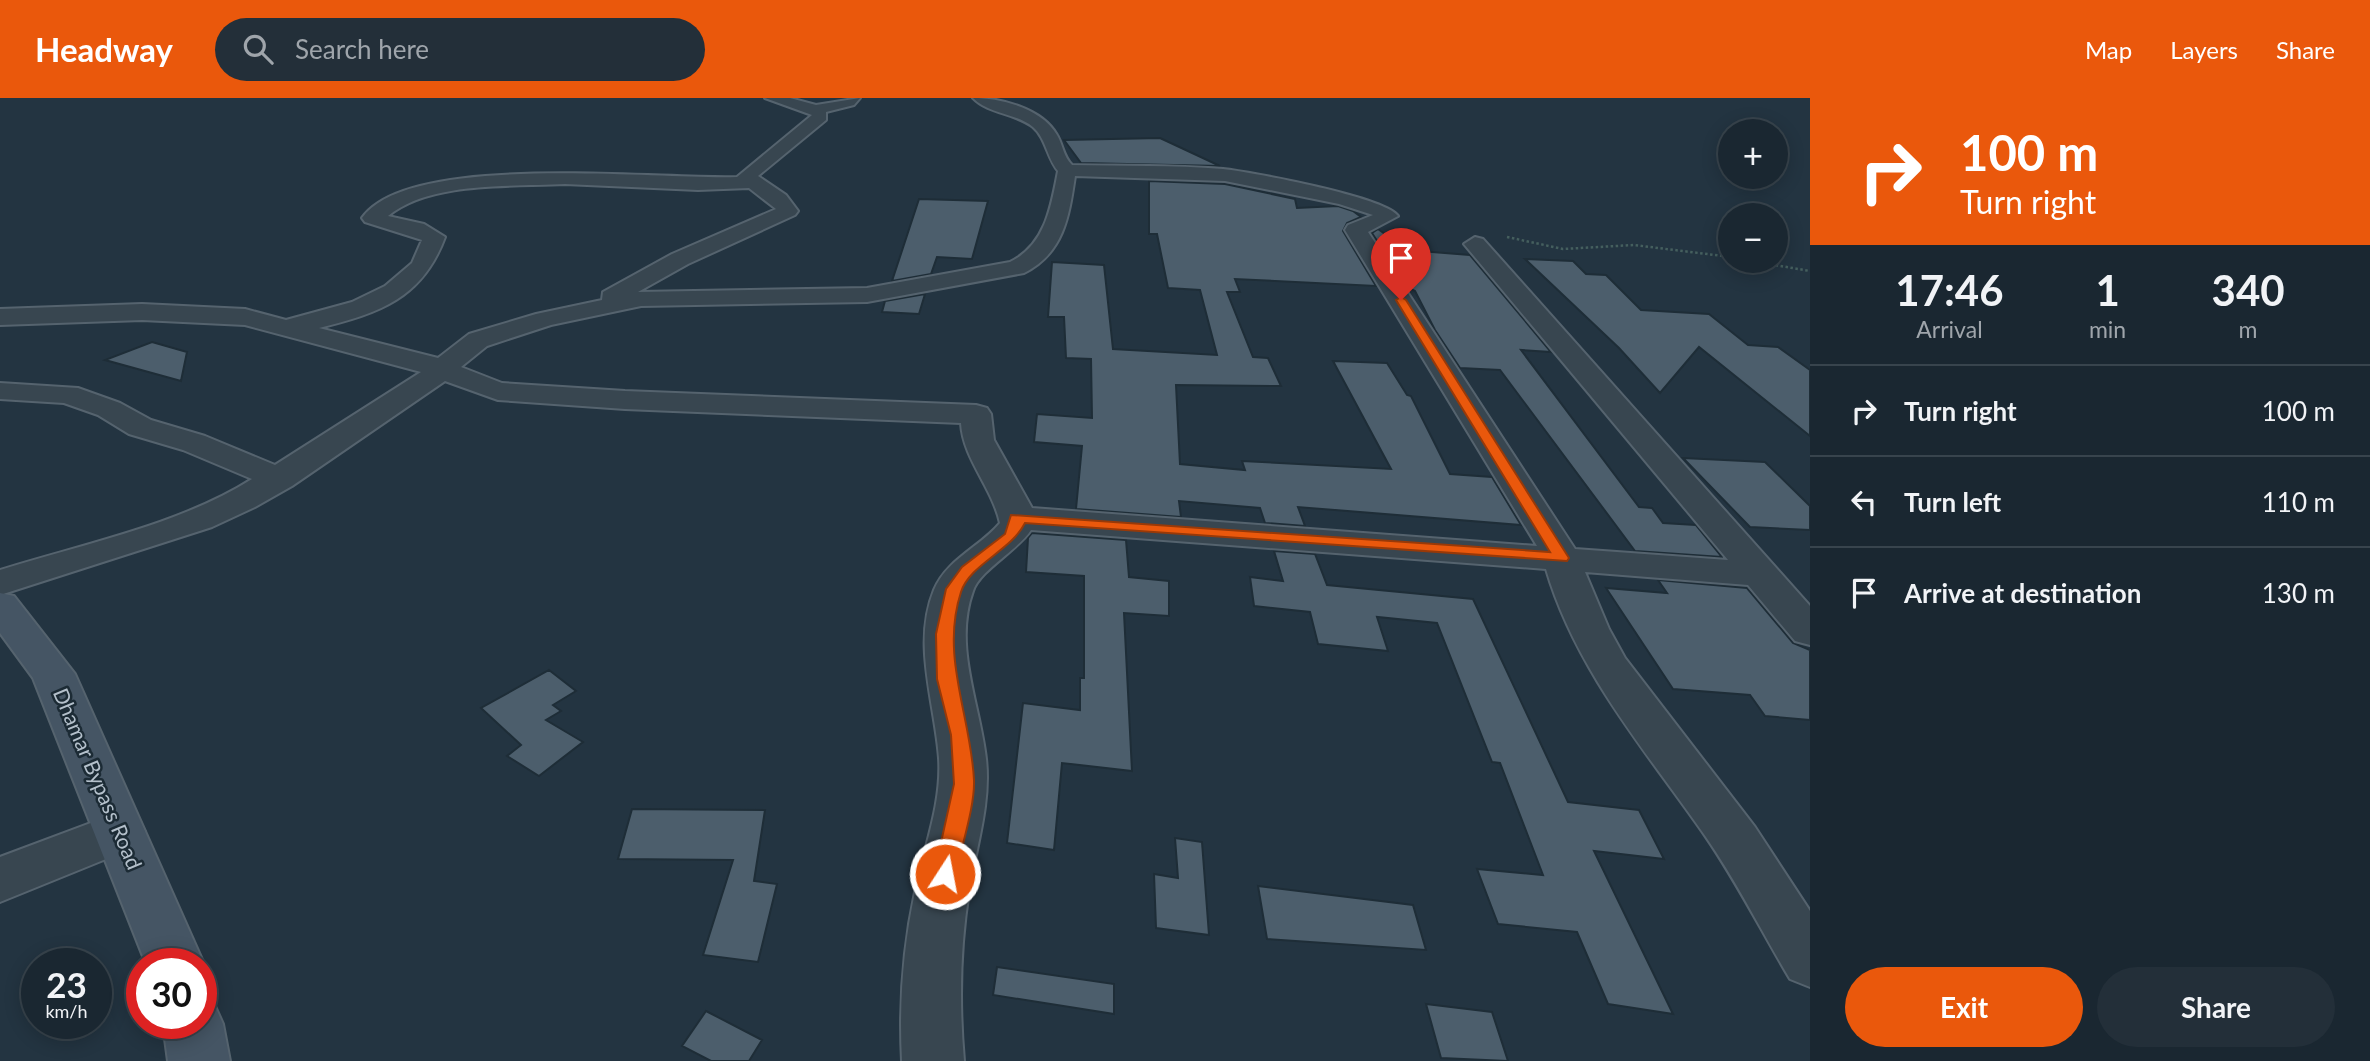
<!DOCTYPE html>
<html lang="en">
<head>
<meta charset="utf-8">
<style>
  body { margin:0; font-family:Lato,sans-serif; background:#232f39; color:#f1f3f6; height:100vh; display:flex; flex-direction:column; font-size:26px; white-space:nowrap }
  * { box-sizing:border-box; margin:0 }
  p { font-size:23px; color:#9fa5ab }
  .icon { flex:none; width:38px; height:38px; fill:none; stroke:currentColor; stroke-width:2; stroke-linecap:round; stroke-linejoin:round }
  .map { position:relative; flex:1; overflow:hidden }
  .details { display:flex; flex-direction:column; background:#1a2731; width:560px }
  .details>* { flex:none }
  .hud { background:#ea580c; color:#fff; overflow:hidden }
  .fabs { position:absolute; left:1718px; top:21px; display:grid; gap:14px }
  .fabs a { display:grid; place-items:center; width:70px; height:70px; border-radius:50%; background:#1a2731; box-shadow:0 4px 18px #0003,0 0 0 2px #38444d; font-size:35px }
  .speed { position:absolute; left:21px; top:850px; display:flex; gap:14px; font-size:35px; font-weight:700; text-align:center }
  .speed>* { display:grid; place-content:center; width:91px; height:91px; border-radius:50%; background:#1a2731; box-shadow:0 4px 18px #0003,0 0 0 2px #38444d; line-height:1 }
  .speed small { font-size:18px; font-weight:400 }
  .speed .limit { border:10px solid #d22; background:#fff; color:#111 }
  .pin { position:absolute; display:grid; place-items:center; width:60px; height:60px; color:#fff; margin:-72px -30px; border-radius:50% 50% 50% 0; rotate:-45deg; box-shadow:0 0 7px #0007 }
  .pin .icon { rotate:45deg }
  .me { position:absolute; width:77px; margin:-38px; rotate:11deg; stroke-linejoin:round; filter:drop-shadow(0 0 5px #0008) }
  .turn { display:flex; align-items:center; gap:24px; height:147px; padding:0 35px; font-size:32px }
  .turn .icon { width:91px; height:91px; stroke-width:2.5 }
  .turn b { display:block; font-size:49px; line-height:60px }
  .eta { display:flex; justify-content:space-evenly; align-items:center; height:119px; text-align:center }
  .eta b { font-size:42px; font-weight:700; line-height:49px }
  .primary-button { display:flex; gap:14px; margin-top:auto; padding:14px 35px }
  .primary-button a { flex:1; height:80px; border-radius:42px; background:#ea580c; color:#fff; font-size:28px; font-weight:700; line-height:80px; text-align:center }
  .primary-button a+a { background:#232f39; color:#f1f3f6 }
  ul { padding:0; list-style:none }
  li { display:flex; align-items:center; gap:21px; height:91px; padding:0 35px; border-top:2px solid #38444d }
  li div { flex:1 }
  li b { display:block; font-size:26px }
  li em { font-style:normal }
  header { display:flex; align-items:center; gap:42px; box-sizing:border-box; height:98px; padding:0 35px; background:#ea580c; color:#fff }
  header strong { font-size:33px }
  nav { display:flex; gap:38px; margin-inline-start:auto; font-size:24px }
  .search { width:490px; height:63px; background:#232f39; display:flex; align-items:center; gap:18px; box-sizing:border-box; padding:0 24px; border-radius:38px; color:#9fa5ab; font-size:26px }
  main { display:flex; flex:1; min-height:0 }
  .map>svg:first-child { display:block }
  .building { fill:#4c5e6c; stroke:#1e2d37; stroke-width:2 }
  .lines { fill:none; stroke-linecap:round; stroke-linejoin:round }
  .street-casing { stroke:#55636e; stroke-width:4 }
  .secondary-casing { stroke:#55636e; stroke-width:4 }
  .path { stroke:#455f5e; stroke-width:2.5; stroke-dasharray:2.5 2.5; stroke-linecap:butt }
  .street { fill:#384650; fill-rule:evenodd }
  .secondary { fill:#455564; fill-rule:evenodd }
  .route { fill:#ea580c; stroke:#983908; stroke-width:2 }
  .labels { text-anchor:middle; stroke-width:5; stroke-linejoin:round; paint-order:stroke }
  .near-street-label { font-size:21px; fill:#b4c0cb; stroke:#1c2b35 }
</style>
</head>
<body>
<header>
<strong>Headway</strong>
<div class="search"><svg class="icon" aria-label="search" viewBox="0 0 24 24"><circle cx="10" cy="10" r="6"/><path d="M15 15l6 6"/></svg>Search here</div>
<nav><a>Map</a><a>Layers</a><a>Share</a></nav>
</header>
<main>
<div class="map">
<svg width="1810" height="963" viewBox="0 0 1810 963">
  <rect width="100%" height="100%" fill="#233441"/>
  <path class="building" d="M 1160,40 L 1220,68 L 1081,65 L 1064,42 Z
    M 1149,83 L 1225,86 L 1295,101 L 1297,110 L 1338,108 L 1353,113 L 1361,119 L 1347,125 L 1343,133 L 1376,188 L 1235,181 L 1240,194 L 1227,194 L 1253,259 L 1268,260 L 1281,288 L 1176,287 L 1180,366 L 1245,372 L 1242,363 L 1391,371 L 1333,263 L 1387,265 L 1407,297 L 1411,298 L 1450,376 L 1492,379 L 1521,427 L 1298,409 L 1305,428 L 1265,425 L 1260,410 L 1179,403 L 1181,419 L 1076,411 L 1082,348 L 1034,344 L 1037,316 L 1092,320 L 1091,261 L 1066,260 L 1064,219 L 1048,219 L 1052,164 L 1104,167 L 1113,251 L 1217,257 L 1200,192 L 1168,190 L 1157,136 L 1149,136 Z
    M 919,101 L 988,103 L 972,161 L 937,159 L 931,176 L 892,183 Z
    M 1378,131 L 1407,152 L 1470,157 L 1551,254 L 1521,252 L 1639,409 L 1652,410 L 1663,425 L 1696,427 L 1722,459 L 1635,453 L 1500,272 L 1460,270 L 1435,232 L 1415,193 L 1407,189 L 1372,135 Z
    M 1525,161 L 1573,163 L 1586,176 L 1606,177 L 1641,212 L 1709,216 L 1748,247 L 1778,249 L 1810,272 L 1810,338 L 1699,249 L 1660,295 L 1619,250 Z
    M 925,196 L 919,216 L 882,214 L 885,203 Z
    M 152,244 L 187,254 L 181,283 L 105,262 Z
    M 1683,360 L 1765,364 L 1810,408 L 1810,432 L 1750,429 Z
    M 1032,435 L 1126,442 L 1129,479 L 1169,483 L 1169,518 L 1124,515 L 1132,673 L 1062,665 L 1054,752 L 1007,745 L 1023,605 L 1080,612 L 1080,580 L 1084,580 L 1084,478 L 1026,474 L 1028,440 Z
    M 1274,453 L 1315,456 L 1327,487 L 1473,501 L 1568,704 L 1639,712 L 1664,761 L 1594,753 L 1673,916 L 1608,906 L 1577,834 L 1498,826 L 1477,771 L 1543,777 L 1500,665 L 1492,664 L 1437,525 L 1377,519 L 1388,553 L 1318,546 L 1310,514 L 1254,508 L 1250,479 L 1283,483 Z
    M 1658,482 L 1747,490 L 1793,545 L 1810,552 L 1810,622 L 1765,618 L 1750,597 L 1673,591 L 1606,490 L 1667,495 Z
    M 549,572 L 576,593 L 553,607 L 561,613 L 546,622 L 583,644 L 539,678 L 507,658 L 521,647 L 481,610 Z
    M 632,711 L 765,712 L 754,783 L 777,786 L 758,864 L 703,857 L 733,762 L 618,761 Z
    M 1175,740 L 1202,744 L 1209,837 L 1156,830 L 1154,776 L 1178,780 Z
    M 1258,788 L 1413,807 L 1426,852 L 1267,841 Z
    M 997,869 L 1114,886 L 1114,916 L 993,897 Z
    M 1426,906 L 1492,914 L 1508,963 L 1441,960 Z
    M 706,913 L 762,942 L 749,963 L 711,963 L 682,948 Z"/>
  <g class="lines">
    <g class="street-casing">
      <path id="street" d="M 765,0 L 790,0 L 816,7 L 860,0 L 854,7 L 826,14 L 826,22 L 758,78 L 786,97 L 798,113 L 795,117 L 688,166 L 638,194 L 867,190 L 1010,164 C 1045,147 1051,110 1058,73 C 1047,60 1046,40 1033,29 C 1016,15 988,16 973,0 C 1000,0 1042,10 1057,37 C 1063,47 1063,58 1072,67 C 1122,68 1173,67 1223,71 C 1251,74 1385,99 1398,118 L 1368,134 L 1575,451 L 1728,462 L 1464,146 L 1475,139 L 1483,141 L 1810,508 L 1810,547 L 1795,543 L 1748,487 L 1585,474 L 1609,531 L 1625,560 L 1755,729 L 1810,813 L 1810,889 L 1790,881 C 1762,834 1737,784 1706,739 C 1647,654 1576,573 1546,471 L 1031,432 C 1017,453 980,472 973,493 C 953,548 980,606 986,661 C 991,706 976,749 969,793 C 960,849 959,906 964,963 L 902,963 C 899,906 903,850 915,794 C 924,749 942,706 939,660 C 935,605 912,546 934,492 C 947,461 980,449 1000,425 C 992,389 963,361 961,325 L 625,311 L 498,302 L 445,283 L 292,388 L 255,409 L 212,429 L 0,497 L 0,472 C 80,447 182,426 252,381 L 183,352 L 129,336 L 98,317 L 64,305 L 0,301 L 0,285 L 78,290 L 120,305 L 151,322 L 205,338 L 275,367 L 421,274 L 245,227 L 142,222 L 0,227 L 0,211 L 142,206 L 245,211 L 286,222 L 352,204 L 385,188 L 412,165 L 422,142 L 365,124 L 362,120 C 408,53 658,82 737,79 L 812,17 ZM 1075,78 L 1225,83 L 1339,106 L 1373,117 L 1348,127 L 1345,132 L 1537,448 L 1032,410 L 994,342 L 991,316 L 987,310 L 976,307 L 625,293 L 502,285 L 461,269 L 487,248 L 551,227 L 641,208 L 867,204 L 1024,175 C 1064,155 1069,118 1075,78 ZM 565,86 L 698,92 L 749,90 L 776,111 L 672,156 L 603,194 L 602,202 L 536,216 L 469,236 L 438,260 L 319,230 C 379,215 422,201 445,139 L 424,126 L 388,118 C 430,83 512,89 565,86 Z
        M 120,714 L 138,720 L 145,734 L 138,748 L 0,804 L 0,759 Z"/>
    </g>
    <g class="secondary-casing">
      <path id="secondary" d="M 0,495 L 14,498 L 75,576 L 204,866 L 201,871 L 201,866 L 146,866 L 33,580 L 0,535 Z
        M 201,901 L 214,906 L 223,926 L 230,963 L 168,963 L 163,926 L 201,926 Z"/>
    </g>
    <path class="path" d="M 1507,139 L 1563,151 L 1634,147 L 1731,159
      M 1751,163 L 1810,173"/>
    <use href="#street" class="street"/>
    <use href="#secondary" class="secondary"/>
  </g>
  <path class="route" d="M 1401,199 L 1406,202 L 1569,460 L 1567,463 L 1025,425 C 1011,453 970,466 961,494 C 940,558 971,618 974,682 C 975,709 961,749 956,776 L 953,783 L 945,785 L 937,783 L 934,776 L 954,686 L 951,637 L 937,581 L 936,536 L 946,491 L 962,469 L 1005,436 L 1011,417 L 1550,454 L 1396,202 Z"/>
  <g class="labels">
    <g class="near-street-label">
      <text transform="translate(97 681) rotate(67)" y="7">Dhamar Bypass Road</text>
    </g>
  </g>
</svg>
<div class="fabs">
<a>+</a>
<a>−</a>
</div>
<div class="speed"><div>23<small>km/h</small></div><div class="limit">30</div></div>
<div class="pin" style="left:1401px;top:202px;background:#d93025"><svg class="icon" aria-label="arrive" viewBox="0 0 24 24"><path d="M6 21V4h12l-3 4 3 4H6"/></svg></div>
<svg class="me" style="left:945px;top:776px" viewBox="-20 -20 40 40"><circle r="17" fill="#ea580c" stroke="#fff" stroke-width="3"/><path d="M0-11L8 9 0 5-8 9z" fill="#fff"/></svg>
</div>
<section class="details">
<div class="hud">
<div class="turn"><svg class="icon" aria-label="right" viewBox="0 0 24 24"><path d="M7 20v-9h11M14 6l5 5-5 5"/></svg><div><b>100 m</b>Turn right</div></div>
</div>
<div class="eta">
<div><b>17:46</b><p>Arrival</p></div>
<div><b>1</b><p>min</p></div>
<div><b>340</b><p>m</p></div>
</div>
<ul>
<li><svg class="icon" aria-label="right" viewBox="0 0 24 24"><path d="M7 20v-9h11M14 6l5 5-5 5"/></svg><div><b>Turn right</b></div><em>100 m</em></li>
<li><svg class="icon" aria-label="left" viewBox="0 0 24 24"><path d="M17 20v-9H6M10 6l-5 5 5 5"/></svg><div><b>Turn left</b></div><em>110 m</em></li>
<li><svg class="icon" aria-label="arrive" viewBox="0 0 24 24"><path d="M6 21V4h12l-3 4 3 4H6"/></svg><div><b>Arrive at destination</b></div><em>130 m</em></li>
</ul>
<div class="primary-button"><a>Exit</a><a>Share</a></div>
</section>
</main>
</body>
</html>
